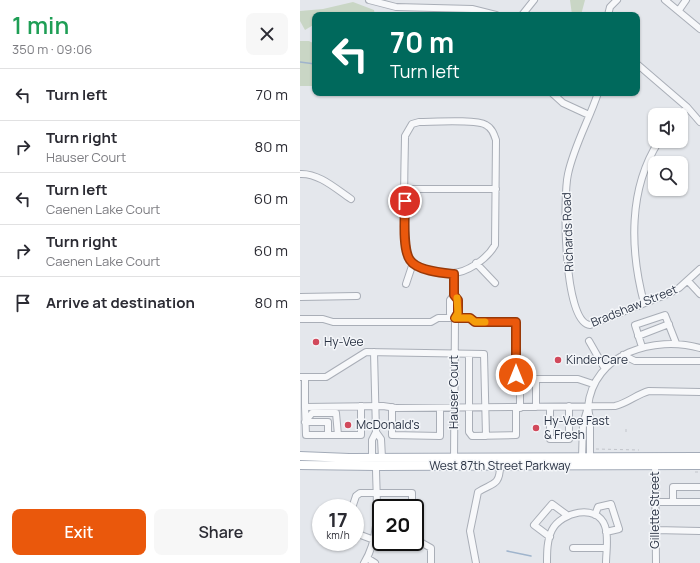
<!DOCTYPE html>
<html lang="en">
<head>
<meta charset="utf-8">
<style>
  body { margin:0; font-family:Manrope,sans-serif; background:#f7f7f7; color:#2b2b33; height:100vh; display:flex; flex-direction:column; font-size:15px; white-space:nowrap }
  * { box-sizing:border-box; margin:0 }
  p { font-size:13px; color:#7c7c81 }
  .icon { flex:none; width:22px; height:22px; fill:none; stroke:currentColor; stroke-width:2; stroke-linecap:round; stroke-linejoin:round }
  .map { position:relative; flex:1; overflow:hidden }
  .drawer { display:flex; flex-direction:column; background:#fff; width:300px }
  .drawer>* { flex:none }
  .hud { position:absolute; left:12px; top:12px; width:328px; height:84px; border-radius:8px; box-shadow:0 1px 3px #0004; background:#00695c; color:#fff; overflow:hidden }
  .buttons { position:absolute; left:348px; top:108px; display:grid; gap:8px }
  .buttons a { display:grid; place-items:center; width:40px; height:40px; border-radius:8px; background:#fff; box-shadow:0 1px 3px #0004; font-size:20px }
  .speed { position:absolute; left:12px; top:499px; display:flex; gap:8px; font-size:20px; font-weight:700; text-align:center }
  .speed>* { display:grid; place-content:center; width:52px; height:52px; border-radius:50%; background:#fff; box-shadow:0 1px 3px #0004; line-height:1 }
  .speed small { font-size:10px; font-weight:400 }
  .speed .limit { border:2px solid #111; border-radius:6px; background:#fff; color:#111 }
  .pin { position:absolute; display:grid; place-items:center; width:34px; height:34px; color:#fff; margin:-17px; border:2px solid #fff; border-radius:50%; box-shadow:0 1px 4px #0007 }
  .me { position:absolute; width:44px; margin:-22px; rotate:0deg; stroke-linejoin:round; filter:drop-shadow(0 0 3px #0008) }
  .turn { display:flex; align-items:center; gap:14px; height:84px; padding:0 12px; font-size:18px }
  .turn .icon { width:52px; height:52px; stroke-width:2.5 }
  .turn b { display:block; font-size:28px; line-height:34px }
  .round { display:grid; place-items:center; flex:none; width:42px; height:42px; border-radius:8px; background:#f7f7f7 }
  .headline { display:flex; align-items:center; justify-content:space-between; height:68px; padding:0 12px }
  h1 { font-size:24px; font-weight:600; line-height:30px; color:#1e9e55 }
  .cta { display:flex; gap:8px; margin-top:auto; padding:8px 12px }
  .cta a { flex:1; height:46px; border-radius:8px; background:#ea580c; color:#fff; font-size:16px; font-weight:600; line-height:46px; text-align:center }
  .cta a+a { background:#f7f7f7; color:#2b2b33 }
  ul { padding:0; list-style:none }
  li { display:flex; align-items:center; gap:12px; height:52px; padding:0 12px; border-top:1px solid #e1e1e2 }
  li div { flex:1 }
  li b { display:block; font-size:15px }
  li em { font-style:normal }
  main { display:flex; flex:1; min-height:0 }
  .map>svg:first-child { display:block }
  .green { fill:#c9d6c5 }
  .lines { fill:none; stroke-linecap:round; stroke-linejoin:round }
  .stream { stroke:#9fb4cc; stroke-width:1.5 }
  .minor-casing { stroke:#a9aeb7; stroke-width:8 }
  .major-casing { stroke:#a3abb8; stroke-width:10 }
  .path { stroke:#c2c5cb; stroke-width:1; stroke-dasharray:3 3; stroke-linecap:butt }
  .minor { stroke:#f7f8fa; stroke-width:6 }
  .major { stroke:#fff; stroke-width:8 }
  .route-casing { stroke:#983908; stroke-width:10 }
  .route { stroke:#ea580c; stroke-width:7 }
  .slow { stroke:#f59e0b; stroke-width:7 }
  .poi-dot { fill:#d1495b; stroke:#f4f6f9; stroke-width:1.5 }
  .labels { text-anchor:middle; stroke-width:3; stroke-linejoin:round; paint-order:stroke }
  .street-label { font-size:12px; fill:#2b3445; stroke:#f4f6f9 }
  .poi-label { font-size:12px; fill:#2b3445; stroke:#f4f6f9; text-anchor:start }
</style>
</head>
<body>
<main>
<section class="drawer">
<div class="headline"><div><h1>1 min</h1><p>350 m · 09:06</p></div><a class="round"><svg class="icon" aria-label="close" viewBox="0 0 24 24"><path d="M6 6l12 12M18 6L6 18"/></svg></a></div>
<ul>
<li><svg class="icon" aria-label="left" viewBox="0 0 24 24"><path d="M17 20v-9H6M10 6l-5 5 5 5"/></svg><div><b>Turn left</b></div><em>70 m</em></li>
<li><svg class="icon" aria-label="right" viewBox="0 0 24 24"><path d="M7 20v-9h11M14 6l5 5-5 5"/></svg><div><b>Turn right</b><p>Hauser Court</p></div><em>80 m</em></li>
<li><svg class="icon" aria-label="left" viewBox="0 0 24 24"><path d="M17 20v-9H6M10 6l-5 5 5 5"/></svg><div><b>Turn left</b><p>Caenen Lake Court</p></div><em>60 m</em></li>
<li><svg class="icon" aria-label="right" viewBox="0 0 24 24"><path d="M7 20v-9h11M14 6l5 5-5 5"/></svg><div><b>Turn right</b><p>Caenen Lake Court</p></div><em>60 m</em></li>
<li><svg class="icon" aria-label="arrive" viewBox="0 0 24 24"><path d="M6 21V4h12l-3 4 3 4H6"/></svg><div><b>Arrive at destination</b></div><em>80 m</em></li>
</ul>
<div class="cta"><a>Exit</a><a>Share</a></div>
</section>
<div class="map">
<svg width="400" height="563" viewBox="0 0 400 563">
  <rect width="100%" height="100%" fill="#e4e7ec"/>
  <path class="green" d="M 270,0 L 285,0 L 281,15 L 272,15 Z
    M 53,2 L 74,10 L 75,15 L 15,15 L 15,24 L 5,30 L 0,21 L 0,11 L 23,9 Z
    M 0,41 L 9,41 L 15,44 L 15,86 L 0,86 Z"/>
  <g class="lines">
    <path class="stream" d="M 0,62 L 15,64
      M 207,551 L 231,556"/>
    <g class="minor-casing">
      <path id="minor" d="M 69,0 L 96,7 L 172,9 L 196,15
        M 365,0 L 400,29
        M 379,10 L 386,0
        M 222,15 L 234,0
        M 308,15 L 310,7 L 317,0
        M 337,64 L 387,107 L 400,122
        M 252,93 L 263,103 L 289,115
        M 298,93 C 289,120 274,146 268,174 C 263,196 263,323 290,325 L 370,293 L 379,288 L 400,269
        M 380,115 L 387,107
        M 119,122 C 133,122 176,119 186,125 C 192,128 194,134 196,140 L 195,245 C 187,259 166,274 150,273 C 140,273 117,269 110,260 C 101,248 105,156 105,136 L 112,124 Z
        M 0,174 C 19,173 36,189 51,199
        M 105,189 L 196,189
        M 176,263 L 195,283
        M 154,273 L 154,295 L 158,300 L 158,313 L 155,318 L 154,461
        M 388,281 L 400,294
        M 106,284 L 113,263
        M 154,295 L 150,300 L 150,314 L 155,318
        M 0,297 L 57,296
        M 344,303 C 330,250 328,189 359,141
        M 0,319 L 23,319 L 33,322 L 131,322 L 138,318 L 170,318 L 175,322 L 216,322 L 216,375 L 220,382 L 220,408
        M 338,336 L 369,324
        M 289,341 L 305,369
        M 342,347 L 335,325 L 365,315 L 376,343
        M 74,352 L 76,432 L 81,439 L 82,458
        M 169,354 L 169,432 L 172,436 L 216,435 L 216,408
        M 323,355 L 335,361 L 400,361
        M 0,377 L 26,377 L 66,352 L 184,354 L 186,436
        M 5,377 L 5,407 L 83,406 L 96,408 L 315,406 C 328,403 337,394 349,391 L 400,392
        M 5,407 L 6,435 L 61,435 L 61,406
        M 92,407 L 92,435 L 140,436 L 140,408
        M 236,407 L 236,379 L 278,379 L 293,384
        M 250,407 L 250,439 L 269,439 L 269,406
        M 288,407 C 293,353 355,335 400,348
        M 5,422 L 12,413 L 36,413 L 38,435
        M 5,422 L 28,422 L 28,435
        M 282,457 L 283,424 L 288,407 L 290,420 L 290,457
        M 72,458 L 72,440 L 76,432
        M 355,463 L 356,563
        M 355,502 L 400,502
        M 373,502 L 373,487 L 400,487
        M 52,508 L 56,496 L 60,493 L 112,493 L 112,508
        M 295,515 L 298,507 L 311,504 L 319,529 L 306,532
        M 55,525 L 58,534 L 74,540
        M 355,530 L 400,531
        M 250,537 L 234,525 L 252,504 L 267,515
        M 115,539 L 131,548 L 131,563
        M 273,548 L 306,548
        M 67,558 L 75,563
        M 64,563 C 82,534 76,499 76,466
        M 176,563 L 170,531 L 177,497 L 178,492 C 192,483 200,486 200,466
        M 247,563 C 247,552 247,540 252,530 C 261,512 297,503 305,526 C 309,537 306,552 306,563"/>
    </g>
    <g class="major-casing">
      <path id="major" d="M 0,456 L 49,458 L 400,457
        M 0,465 L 76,466 L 400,465"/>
    </g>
    <path class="path" d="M 326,429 L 326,434
      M 296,449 L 339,450
      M 395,472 L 400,472"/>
    <use href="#minor" class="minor"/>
    <use href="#major" class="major"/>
  </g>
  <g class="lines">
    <g class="route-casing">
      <path id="route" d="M 105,201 C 105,216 102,249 110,260 C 117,271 143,273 154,274 L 154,295 L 158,300 L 158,313 L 155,318 L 170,318 L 175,322 L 216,322 L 216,375"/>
    </g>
    <use href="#route" class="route"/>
    <path class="slow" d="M 157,298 L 158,313 L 155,318 L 170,318 L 175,322 L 185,322"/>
  </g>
  <g class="poi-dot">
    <circle cx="16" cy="342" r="4"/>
    <circle cx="258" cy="360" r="4"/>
    <circle cx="48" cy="425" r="4"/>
    <circle cx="236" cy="428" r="4"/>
  </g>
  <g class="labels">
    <g class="street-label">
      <text transform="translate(268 232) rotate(-92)" y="4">Richards Road</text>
      <text transform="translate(334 306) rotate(-22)" y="4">Bradshaw Street</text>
      <text transform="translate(154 392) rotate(-90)" y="4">Hauser Court</text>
      <text x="200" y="470">West 87th Street Parkway</text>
      <text transform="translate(355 510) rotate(-90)" y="4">Gillette Street</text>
    </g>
    <g class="poi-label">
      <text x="24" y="346">Hy-Vee</text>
      <text x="266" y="364">KinderCare</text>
      <text x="244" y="425">Hy-Vee Fast<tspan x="244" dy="14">&amp; Fresh</tspan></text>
      <text x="56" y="429">McDonald's</text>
    </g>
  </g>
</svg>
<div class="buttons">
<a><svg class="icon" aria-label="sound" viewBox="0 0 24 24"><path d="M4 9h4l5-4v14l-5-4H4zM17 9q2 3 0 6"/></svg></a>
<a><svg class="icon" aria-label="search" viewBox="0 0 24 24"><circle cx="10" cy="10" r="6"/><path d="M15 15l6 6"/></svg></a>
</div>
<div class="speed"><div>17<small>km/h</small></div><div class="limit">20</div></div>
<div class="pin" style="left:105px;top:201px;background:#d93025"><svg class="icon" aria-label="arrive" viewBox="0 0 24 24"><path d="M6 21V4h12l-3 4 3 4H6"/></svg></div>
<svg class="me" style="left:216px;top:375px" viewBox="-20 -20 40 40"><circle r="17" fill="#ea580c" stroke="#fff" stroke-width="3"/><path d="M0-11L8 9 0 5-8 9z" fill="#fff"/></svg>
<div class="hud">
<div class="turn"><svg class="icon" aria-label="left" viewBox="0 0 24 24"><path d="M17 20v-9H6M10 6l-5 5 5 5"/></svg><div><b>70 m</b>Turn left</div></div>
</div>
</div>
</main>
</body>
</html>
